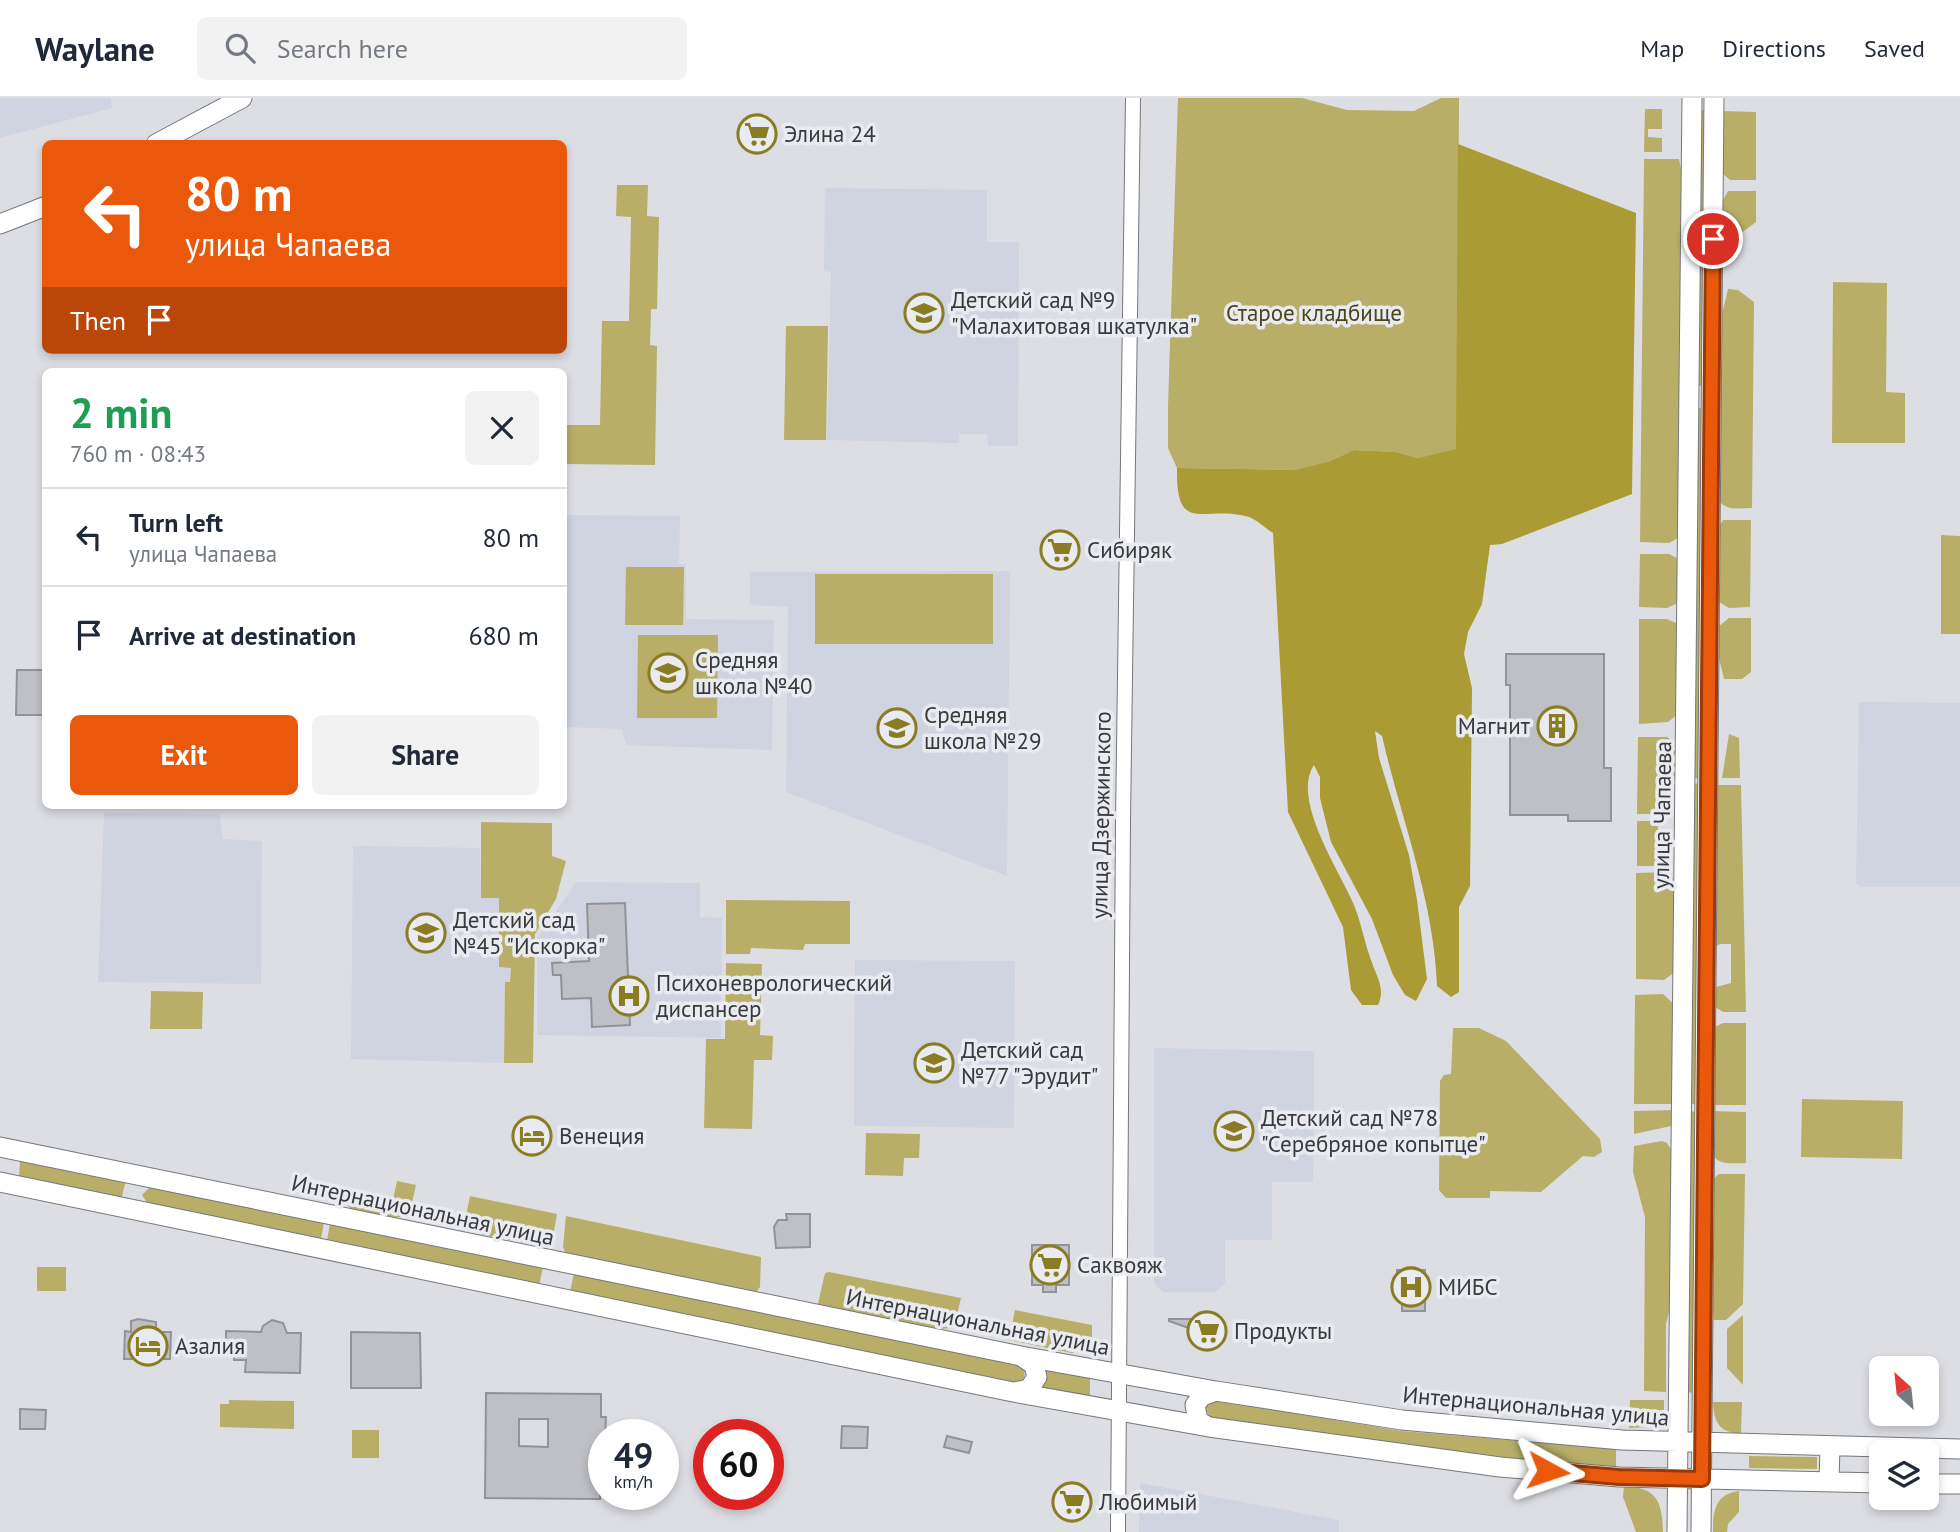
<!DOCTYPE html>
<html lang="en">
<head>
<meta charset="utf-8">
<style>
  body { margin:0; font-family:"PT Sans",sans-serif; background:#f2f2f3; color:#1f2937; height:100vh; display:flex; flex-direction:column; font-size:26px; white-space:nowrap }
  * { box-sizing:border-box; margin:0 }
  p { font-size:23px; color:#747a83 }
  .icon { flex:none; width:38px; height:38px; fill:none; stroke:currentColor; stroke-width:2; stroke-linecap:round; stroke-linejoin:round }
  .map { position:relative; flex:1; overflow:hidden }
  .panel { position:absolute; left:42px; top:270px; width:525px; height:441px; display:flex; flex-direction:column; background:#fff; border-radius:10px; box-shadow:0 4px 10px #0003 }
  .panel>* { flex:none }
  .hud { position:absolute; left:42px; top:42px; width:525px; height:214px; border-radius:10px; box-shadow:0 4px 10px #0003; background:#ea580c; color:#fff; overflow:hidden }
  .needle { width:46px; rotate:333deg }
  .tools { position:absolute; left:1869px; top:1258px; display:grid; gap:14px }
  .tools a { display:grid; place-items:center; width:70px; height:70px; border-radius:10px; background:#fff; box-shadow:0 4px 10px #0003; font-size:35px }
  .speed { position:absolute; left:588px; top:1321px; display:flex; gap:14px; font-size:35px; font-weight:700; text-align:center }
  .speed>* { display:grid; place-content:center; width:91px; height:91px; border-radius:50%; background:#fff; box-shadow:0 4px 10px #0003; line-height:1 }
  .speed small { font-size:18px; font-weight:400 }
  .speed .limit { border:10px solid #d22; background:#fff; color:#111 }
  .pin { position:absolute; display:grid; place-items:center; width:60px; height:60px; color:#fff; margin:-30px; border:4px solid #fff; border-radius:50%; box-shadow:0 2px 7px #0007 }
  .me { position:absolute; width:77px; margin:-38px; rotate:95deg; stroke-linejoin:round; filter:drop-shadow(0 0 5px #0008) }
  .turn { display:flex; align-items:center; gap:24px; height:147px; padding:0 28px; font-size:32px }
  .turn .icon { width:91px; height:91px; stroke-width:2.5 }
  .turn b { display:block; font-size:49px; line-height:60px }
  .then { display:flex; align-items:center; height:66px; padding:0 28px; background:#0003; gap:14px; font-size:26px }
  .round { display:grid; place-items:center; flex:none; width:74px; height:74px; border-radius:10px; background:#f2f2f3 }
  .headline { display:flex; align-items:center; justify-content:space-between; height:119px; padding:0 28px }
  h1 { font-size:42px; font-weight:700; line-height:52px; color:#1e9e55 }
  .action { display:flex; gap:14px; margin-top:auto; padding:14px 28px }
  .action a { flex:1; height:80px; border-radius:10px; background:#ea580c; color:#fff; font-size:28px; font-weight:700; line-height:80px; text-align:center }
  .action a+a { background:#f2f2f3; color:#1f2937 }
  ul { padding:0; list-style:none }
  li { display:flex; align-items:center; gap:21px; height:98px; padding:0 28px; border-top:2px solid #e0e1e3 }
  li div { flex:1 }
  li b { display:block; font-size:26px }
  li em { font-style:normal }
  header { display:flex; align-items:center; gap:42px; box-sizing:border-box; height:98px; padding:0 35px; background:#fff; border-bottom:2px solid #e0e1e3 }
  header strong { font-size:33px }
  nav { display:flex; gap:38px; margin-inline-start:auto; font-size:24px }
  .search { width:490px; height:63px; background:#f2f2f3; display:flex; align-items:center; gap:18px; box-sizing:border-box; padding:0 24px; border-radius:10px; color:#747a83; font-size:26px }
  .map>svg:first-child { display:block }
  .built { fill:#d0d3e0 }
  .green { fill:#b8ae68 }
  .forest { fill:#aa9b34 }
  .building { fill:#bfc0c6; stroke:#919398; stroke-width:2; fill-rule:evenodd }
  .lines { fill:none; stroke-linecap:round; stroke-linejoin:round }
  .minor-casing { stroke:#75777c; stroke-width:16 }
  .major-casing { stroke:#75777c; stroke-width:21 }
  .minor { stroke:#fff; stroke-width:14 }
  .major { stroke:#fff; stroke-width:19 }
  .route-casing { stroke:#983908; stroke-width:18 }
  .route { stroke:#ea580c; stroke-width:12 }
  .labels { text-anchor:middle; stroke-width:7; stroke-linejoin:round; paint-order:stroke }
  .poi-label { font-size:23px; fill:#393a3c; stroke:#eaebf1; text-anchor:start }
  .park-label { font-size:23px; fill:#4b451b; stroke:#eaebf1 }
  .street-label { font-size:23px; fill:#393a3c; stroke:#eaebf1 }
</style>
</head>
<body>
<header>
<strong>Waylane</strong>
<div class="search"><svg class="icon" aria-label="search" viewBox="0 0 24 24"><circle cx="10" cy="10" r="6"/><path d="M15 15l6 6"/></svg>Search here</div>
<nav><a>Map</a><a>Directions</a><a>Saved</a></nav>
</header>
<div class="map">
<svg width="1960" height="1434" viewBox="0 0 1960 1434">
  <rect width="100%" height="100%" fill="#dddee4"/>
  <path class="built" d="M 0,0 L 111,0 L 112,10 L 0,40 Z
    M 825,90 L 987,92 L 987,144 L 1019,144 L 1018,348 L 988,348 L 987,336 L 959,336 L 959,345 L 827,342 L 831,174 L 824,173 Z
    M 564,417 L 680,418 L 679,466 L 686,466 L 686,521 L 774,522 L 772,652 L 626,647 L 622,631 L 564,629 Z
    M 1010,473 L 1007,778 L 786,694 L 788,509 L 750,507 L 750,474 Z
    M 1859,604 L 1960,605 L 1960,789 L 1860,789 L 1856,785 Z
    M 104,715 L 220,716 L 223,741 L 262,743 L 261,886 L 98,884 Z
    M 353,748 L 480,750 L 481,799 L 499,800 L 499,869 L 511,870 L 510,884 L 505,885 L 504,965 L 351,961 Z
    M 576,784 L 700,785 L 700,819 L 722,820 L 721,940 L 537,937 L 537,841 Z
    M 855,862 L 1015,863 L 1014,1030 L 854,1028 Z
    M 1154,950 L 1314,953 L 1313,1084 L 1272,1084 L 1272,1142 L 1225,1142 L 1225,1185 L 1216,1194 L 1163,1194 L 1154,1185 Z
    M 1140,1385 L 1339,1422 L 1339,1434 L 1139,1434 Z"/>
  <path class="green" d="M 1178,0 L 1302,0 L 1347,12 L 1414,13 L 1441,0 L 1459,0 L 1457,352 L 1418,360 L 1396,354 L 1354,352 L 1330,363 L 1294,372 L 1177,370 L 1168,350 L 1168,308 Z
    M 1645,11 L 1662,11 L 1662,31 L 1648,31 L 1648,39 L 1662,40 L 1662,54 L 1644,54 Z
    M 1701,12 L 1707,12 L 1705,288 L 1698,288 Z
    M 1722,13 L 1756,14 L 1756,82 L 1730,82 L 1723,76 Z
    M 1644,61 L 1679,61 L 1684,85 L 1678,440 L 1669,445 L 1640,444 Z
    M 617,87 L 648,87 L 647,118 L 659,119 L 657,211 L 651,211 L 650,247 L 657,248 L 655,367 L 564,366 L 564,327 L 600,327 L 602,223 L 629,223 L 631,119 L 616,118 Z
    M 1728,93 L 1756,93 L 1756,124 L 1740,136 L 1727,136 L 1722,104 Z
    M 1833,184 L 1887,185 L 1886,294 L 1905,295 L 1905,345 L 1832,345 Z
    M 1728,191 L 1738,192 L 1754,204 L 1752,410 C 1739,410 1724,414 1718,400 L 1720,225 Z
    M 786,228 L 828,228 L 826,342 L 784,342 Z
    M 1697,310 L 1705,310 L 1701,681 L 1693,680 Z
    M 1723,422 L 1751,422 L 1750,509 L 1729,510 L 1719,504 L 1718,430 Z
    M 1941,437 L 1960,438 L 1960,536 L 1941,536 Z
    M 1640,456 L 1669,456 L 1679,461 L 1678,505 L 1667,510 L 1639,509 Z
    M 626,469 L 684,469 L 683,527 L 625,527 Z
    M 815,476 L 993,476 L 993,546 L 815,546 Z
    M 1729,520 L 1751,520 L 1751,574 L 1742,581 L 1724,581 L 1718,556 L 1718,529 Z
    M 1639,521 L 1667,521 L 1678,526 L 1678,616 L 1668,624 L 1639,626 Z
    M 638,537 L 718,537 L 717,620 L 637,620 Z
    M 1729,636 L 1739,640 L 1740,680 L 1722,680 Z
    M 1638,639 L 1667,639 L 1676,646 L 1678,680 L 1673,680 L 1665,716 L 1637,716 Z
    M 1701,685 L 1698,1006 L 1690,1006 L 1693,686 Z
    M 1717,687 L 1741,687 L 1746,914 L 1723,914 L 1715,909 L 1716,889 L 1731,885 L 1731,846 L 1720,846 L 1708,852 Z
    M 1637,723 L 1658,723 L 1658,768 L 1637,768 Z
    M 481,724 L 552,725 L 552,758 L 566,763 L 556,801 L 535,836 L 533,965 L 504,965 L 505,884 L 510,884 L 511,870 L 499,869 L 499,800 L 481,800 Z
    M 1671,774 L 1678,801 L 1675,874 L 1664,882 L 1636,881 L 1636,775 Z
    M 726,802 L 850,803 L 850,846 L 805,846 L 803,852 L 751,850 L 750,856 L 726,856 Z
    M 726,865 L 762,866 L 760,937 L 773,938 L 772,962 L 754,962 L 752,1031 L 704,1030 L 706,941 L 725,941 Z
    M 151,893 L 203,894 L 202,931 L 150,931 Z
    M 1663,896 L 1675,907 L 1676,1006 L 1634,1006 L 1635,897 Z
    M 1723,925 L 1746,925 L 1746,1007 L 1712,1007 L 1715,929 Z
    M 1453,930 L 1479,930 L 1506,943 L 1600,1041 L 1602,1054 L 1594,1059 L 1583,1058 L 1541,1094 L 1490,1093 L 1490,1100 L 1446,1100 L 1439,1092 L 1440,983 L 1444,977 L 1451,976 Z
    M 1802,1001 L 1903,1003 L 1902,1061 L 1801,1059 Z
    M 1676,1012 L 1671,1028 L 1634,1036 L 1634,1013 Z
    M 1690,1013 L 1697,1014 L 1694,1295 L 1686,1294 Z
    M 1712,1013 L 1746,1014 L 1746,1065 C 1733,1065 1719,1068 1712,1056 Z
    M 866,1035 L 920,1036 L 919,1060 L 904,1060 L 903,1078 L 865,1077 Z
    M 1662,1043 L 1667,1045 L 1674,1056 L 1673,1196 L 1666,1226 L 1666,1294 L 1644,1293 L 1645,1119 L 1633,1074 L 1634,1048 Z
    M 20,1061 L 126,1082 L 121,1102 L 19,1081 Z
    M 1719,1076 L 1745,1076 L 1743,1206 L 1726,1222 L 1714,1222 L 1711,1199 L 1712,1082 Z
    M 397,1083 L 416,1087 L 409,1118 C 391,1121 361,1122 347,1107 L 390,1115 Z
    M 150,1089 L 324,1124 L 321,1141 L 148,1106 L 142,1097 Z
    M 470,1098 L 557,1116 L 551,1150 L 484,1137 L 464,1128 Z
    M 566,1118 L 761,1159 L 760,1189 L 755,1195 L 566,1156 L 563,1149 Z
    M 330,1125 L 543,1169 L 539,1188 L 327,1143 Z
    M 37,1169 L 66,1169 L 66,1193 L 37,1193 Z
    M 829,1174 L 961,1200 L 954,1230 L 921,1232 L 817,1210 L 825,1175 Z
    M 574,1175 L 1017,1265 L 1025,1272 L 1024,1280 L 1019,1286 L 570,1194 Z
    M 1015,1212 L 1092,1227 L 1092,1250 L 1072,1255 L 1009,1242 Z
    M 1743,1217 L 1743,1287 L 1727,1270 L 1727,1231 Z
    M 1044,1270 L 1090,1280 L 1090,1301 L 1039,1291 L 1046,1280 Z
    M 229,1302 L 294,1303 L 294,1331 L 220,1329 L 220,1306 L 229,1306 Z
    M 1214,1302 L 1402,1333 L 1616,1351 L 1616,1370 L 1494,1359 L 1211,1321 L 1205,1310 Z
    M 1630,1302 L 1664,1302 L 1664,1312 L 1648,1329 L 1629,1330 Z
    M 1713,1304 L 1742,1304 L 1741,1336 C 1719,1334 1714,1325 1713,1304 Z
    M 352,1332 L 379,1332 L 379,1360 L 352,1360 Z
    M 1749,1358 L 1817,1359 L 1817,1371 L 1749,1370 Z
    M 1624,1388 C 1657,1390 1662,1402 1663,1434 L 1636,1434 L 1623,1399 Z
    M 1739,1393 L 1739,1414 L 1728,1426 L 1727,1434 L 1713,1434 C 1713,1413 1715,1396 1739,1393 Z"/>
  <path class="forest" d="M 1458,46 L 1636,115 L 1632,396 L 1502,446 L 1490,447 L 1482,506 L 1468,534 L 1464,556 L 1472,590 L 1470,788 L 1459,809 L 1459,894 L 1451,899 L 1437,888 C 1434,802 1401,721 1382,638 L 1375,633 L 1379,660 L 1409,757 L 1417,802 L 1427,881 L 1416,903 L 1405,897 L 1393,877 L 1372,821 L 1331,744 L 1320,700 L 1320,679 L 1314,667 C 1291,701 1339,772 1353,805 C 1361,823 1364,843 1371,862 C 1376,878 1386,890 1378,907 L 1362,907 L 1351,892 L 1343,829 L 1288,714 L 1273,435 C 1265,430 1254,419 1245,418 C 1202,408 1176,437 1177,370 L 1294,372 L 1330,363 L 1354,352 L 1396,354 L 1418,360 L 1456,351 Z"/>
  <path class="building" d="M 1050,443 L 1071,443 L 1071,461 L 1050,461 Z
    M 1506,556 L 1604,556 L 1604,670 L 1611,670 L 1611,723 L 1568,723 L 1568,717 L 1510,717 L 1510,587 L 1506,587 Z
    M 17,572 L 46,572 L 46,617 L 16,617 Z
    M 625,805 L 630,927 L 592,929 L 591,900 L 562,901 L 561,877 L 553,877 L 552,865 L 589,863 L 587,806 Z
    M 786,1116 L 810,1116 L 810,1149 L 776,1150 L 774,1129 L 778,1122 L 787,1122 Z
    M 1032,1147 L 1069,1147 L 1069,1187 L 1056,1187 L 1056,1194 L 1043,1194 L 1043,1187 L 1032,1187 Z
    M 1397,1172 L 1425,1172 L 1425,1213 L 1402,1213 L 1402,1194 L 1397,1194 Z
    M 138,1221 L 156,1224 L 156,1234 L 171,1234 L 170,1261 L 124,1261 L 125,1233 L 131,1234 L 131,1223 Z
    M 1217,1221 L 1217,1240 L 1169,1223 L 1169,1221 Z
    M 272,1222 L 283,1225 L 287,1235 L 301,1235 L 300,1275 L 245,1274 L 246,1262 L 234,1262 L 234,1254 L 226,1251 L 226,1233 L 261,1234 L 263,1228 Z
    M 351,1234 L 420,1235 L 421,1290 L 351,1290 Z
    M 486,1295 L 601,1296 L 601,1319 L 606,1319 L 605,1337 L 601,1341 L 600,1401 L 485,1400 ZM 519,1321 L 548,1321 L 548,1349 L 519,1348 Z
    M 20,1311 L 46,1312 L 45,1331 L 20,1331 Z
    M 842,1328 L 868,1329 L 867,1350 L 841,1350 Z
    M 947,1338 L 972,1344 L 969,1355 L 944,1349 Z"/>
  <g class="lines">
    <g class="minor-casing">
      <path id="minor" d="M 1118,1434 L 1123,723 L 1133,0"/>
    </g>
    <g class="major-casing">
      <path id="major" d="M 156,46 L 242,0
        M 0,126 L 46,108
        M 0,1049 L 1021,1258 L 1216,1293 L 1402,1322 L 1622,1342 L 1960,1351
        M 0,1084 L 1013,1294 L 1209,1329 L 1500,1369 L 1619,1379 L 1881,1385
        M 1014,1294 L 1029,1291 L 1037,1279 L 1034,1267 L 1021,1258
        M 1209,1329 L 1198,1323 L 1195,1307 L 1202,1298 L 1216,1293
        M 1829,1384 L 1830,1349
        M 1927,1386 L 1960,1386
        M 1677,1434 L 1692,0
        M 1701,1434 L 1714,0"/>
    </g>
    <use href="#minor" class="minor"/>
    <use href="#major" class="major"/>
  </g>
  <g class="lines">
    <g class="route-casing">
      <path id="route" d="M 1548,1373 L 1619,1379 L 1702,1381 L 1713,141"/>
    </g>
    <use href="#route" class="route"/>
  </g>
  <defs>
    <g id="supermarket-ring" transform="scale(2.0125)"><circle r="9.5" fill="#eaebf1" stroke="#897c22" stroke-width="1.5"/><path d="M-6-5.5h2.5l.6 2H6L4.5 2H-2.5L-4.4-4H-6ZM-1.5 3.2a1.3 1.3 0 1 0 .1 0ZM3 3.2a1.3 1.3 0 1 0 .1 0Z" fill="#897c22"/></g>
    <g id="school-ring" transform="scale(2.0125)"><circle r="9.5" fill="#eaebf1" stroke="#897c22" stroke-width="1.5"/><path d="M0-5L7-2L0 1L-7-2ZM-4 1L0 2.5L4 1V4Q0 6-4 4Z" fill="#897c22"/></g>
    <g id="building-ring" transform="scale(2.0125)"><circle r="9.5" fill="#eaebf1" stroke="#897c22" stroke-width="1.5"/><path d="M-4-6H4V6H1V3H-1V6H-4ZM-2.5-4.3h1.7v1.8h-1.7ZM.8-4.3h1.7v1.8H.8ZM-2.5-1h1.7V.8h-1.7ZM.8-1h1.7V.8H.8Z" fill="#897c22"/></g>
    <g id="hospital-ring" transform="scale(2.0125)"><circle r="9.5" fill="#eaebf1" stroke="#897c22" stroke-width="1.5"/><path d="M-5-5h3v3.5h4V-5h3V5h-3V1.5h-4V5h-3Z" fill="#897c22"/></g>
    <g id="hotel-ring" transform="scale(2.0125)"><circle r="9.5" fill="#eaebf1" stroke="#897c22" stroke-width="1.5"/><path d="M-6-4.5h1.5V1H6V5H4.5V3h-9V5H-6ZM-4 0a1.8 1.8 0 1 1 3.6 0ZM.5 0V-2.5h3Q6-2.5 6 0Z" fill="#897c22"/></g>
  </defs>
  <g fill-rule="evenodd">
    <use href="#supermarket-ring" x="757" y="36"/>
    <use href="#school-ring" x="924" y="215"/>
    <use href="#supermarket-ring" x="1060" y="452"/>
    <use href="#school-ring" x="668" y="575"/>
    <use href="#building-ring" x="1557" y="628"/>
    <use href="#school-ring" x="897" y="630"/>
    <use href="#school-ring" x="426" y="835"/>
    <use href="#hospital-ring" x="629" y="898"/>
    <use href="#school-ring" x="934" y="965"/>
    <use href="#school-ring" x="1234" y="1033"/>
    <use href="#hotel-ring" x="532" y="1038"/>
    <use href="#supermarket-ring" x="1050" y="1167"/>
    <use href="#hospital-ring" x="1411" y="1189"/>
    <use href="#supermarket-ring" x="1207" y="1233"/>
    <use href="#hotel-ring" x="148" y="1248"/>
    <use href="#supermarket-ring" x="1072" y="1404"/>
  </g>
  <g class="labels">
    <g class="poi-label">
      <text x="784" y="44">Элина 24</text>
      <text x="951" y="210">Детский сад №9<tspan x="951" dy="26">"Малахитовая шкатулка"</tspan></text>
      <text x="1087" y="460">Сибиряк</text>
      <text x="695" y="570">Средняя<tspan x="695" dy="26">школа №40</tspan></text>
      <text x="924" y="625">Средняя<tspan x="924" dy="26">школа №29</tspan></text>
      <text x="1530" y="636" text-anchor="end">Магнит</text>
      <text x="453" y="830">Детский сад<tspan x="453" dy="26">№45 "Искорка"</tspan></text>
      <text x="656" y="893">Психоневрологический<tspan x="656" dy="26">диспансер</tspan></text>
      <text x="961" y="960">Детский сад<tspan x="961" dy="26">№77 "Эрудит"</tspan></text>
      <text x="1261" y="1028">Детский сад №78<tspan x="1261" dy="26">"Серебряное копытце"</tspan></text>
      <text x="559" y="1046">Венеция</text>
      <text x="1077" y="1175">Саквояж</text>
      <text x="1438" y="1197">МИБС</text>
      <text x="1234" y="1241">Продукты</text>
      <text x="175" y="1256">Азалия</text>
      <text x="1099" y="1412">Любимый</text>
    </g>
    <g class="park-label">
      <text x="1314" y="223">Старое кладбище</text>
    </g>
    <g class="street-label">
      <text transform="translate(1101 717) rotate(-89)" y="8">улица Дзержинского</text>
      <text transform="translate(1662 717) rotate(-89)" y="8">улица Чапаева</text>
      <text transform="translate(423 1112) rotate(12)" y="8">Интернациональная улица</text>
      <text transform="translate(978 1224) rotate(11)" y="8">Интернациональная улица</text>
      <text transform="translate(1536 1308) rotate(5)" y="8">Интернациональная улица</text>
    </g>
  </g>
</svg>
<div class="tools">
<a><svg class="needle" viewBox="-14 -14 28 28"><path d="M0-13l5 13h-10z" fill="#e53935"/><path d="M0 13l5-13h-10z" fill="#747a83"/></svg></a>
<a><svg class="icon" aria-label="layers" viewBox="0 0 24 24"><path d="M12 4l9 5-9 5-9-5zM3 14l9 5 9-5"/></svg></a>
</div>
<div class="speed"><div>49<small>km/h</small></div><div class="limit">60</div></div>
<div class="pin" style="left:1713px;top:141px;background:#d93025"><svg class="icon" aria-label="arrive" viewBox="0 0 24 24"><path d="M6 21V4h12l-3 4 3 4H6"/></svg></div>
<svg class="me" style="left:1548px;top:1373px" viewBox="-20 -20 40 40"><path d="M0-17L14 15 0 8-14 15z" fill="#ea580c" stroke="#fff" stroke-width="4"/></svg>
<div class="hud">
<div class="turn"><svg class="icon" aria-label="left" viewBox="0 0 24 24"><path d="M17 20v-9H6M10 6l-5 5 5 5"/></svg><div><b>80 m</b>улица Чапаева</div></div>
<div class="then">Then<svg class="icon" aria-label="arrive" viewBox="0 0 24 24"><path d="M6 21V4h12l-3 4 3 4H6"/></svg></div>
</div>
<section class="panel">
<div class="headline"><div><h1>2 min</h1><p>760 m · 08:43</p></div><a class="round"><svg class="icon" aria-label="close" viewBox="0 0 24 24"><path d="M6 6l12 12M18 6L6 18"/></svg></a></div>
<ul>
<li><svg class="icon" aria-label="left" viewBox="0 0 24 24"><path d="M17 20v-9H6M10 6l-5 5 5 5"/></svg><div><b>Turn left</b><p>улица Чапаева</p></div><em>80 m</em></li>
<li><svg class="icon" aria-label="arrive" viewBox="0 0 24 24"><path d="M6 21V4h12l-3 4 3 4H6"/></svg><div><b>Arrive at destination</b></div><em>680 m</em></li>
</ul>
<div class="action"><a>Exit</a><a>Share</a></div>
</section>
</div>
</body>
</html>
